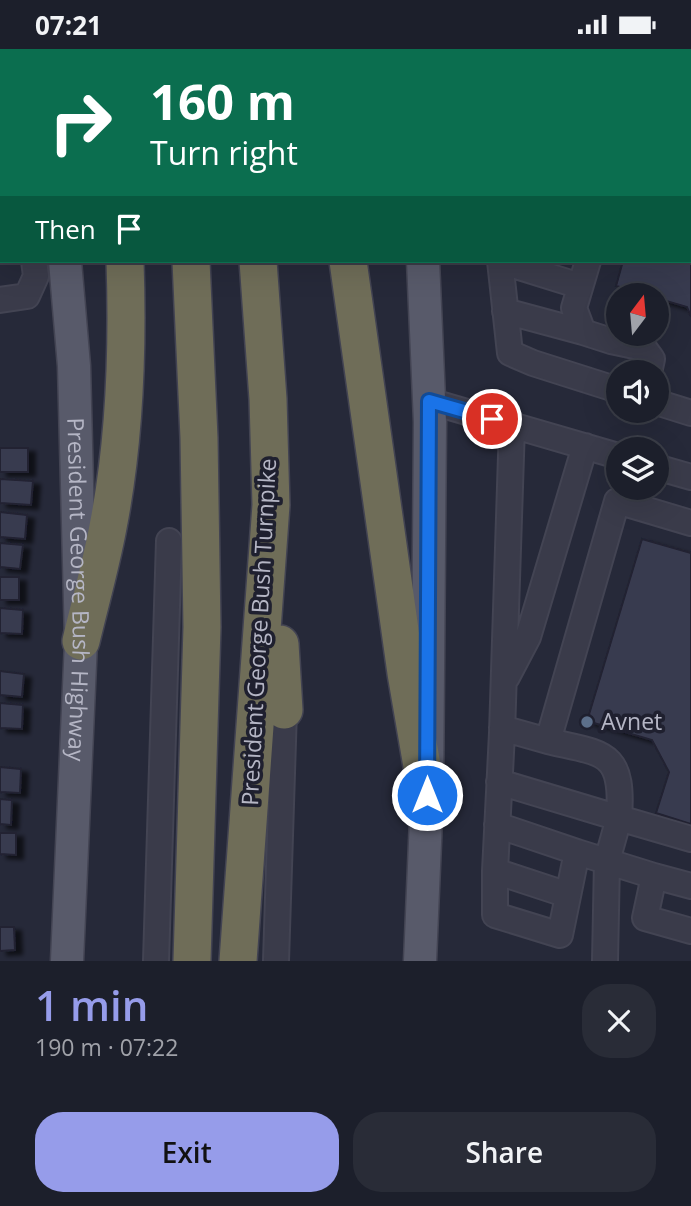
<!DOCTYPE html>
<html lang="en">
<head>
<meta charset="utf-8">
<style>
  body { margin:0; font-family:"Open Sans",sans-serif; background:#292c37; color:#f1f3f6; height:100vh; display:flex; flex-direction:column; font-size:26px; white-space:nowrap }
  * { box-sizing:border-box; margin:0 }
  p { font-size:23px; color:#a0a2a9 }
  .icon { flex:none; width:38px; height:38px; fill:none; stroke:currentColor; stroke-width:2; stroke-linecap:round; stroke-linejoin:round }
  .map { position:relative; height:912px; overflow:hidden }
  .panel { display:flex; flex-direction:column; background:#1c1f2b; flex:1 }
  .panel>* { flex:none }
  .hud { position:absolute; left:0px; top:0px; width:691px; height:214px; box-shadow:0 7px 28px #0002,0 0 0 2px #3a3d47; background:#0b6e4f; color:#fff; overflow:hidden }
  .needle { width:46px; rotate:16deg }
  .tools { position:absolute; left:606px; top:234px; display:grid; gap:14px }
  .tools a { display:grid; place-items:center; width:63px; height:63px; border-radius:50%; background:#1c1f2b; box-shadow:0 7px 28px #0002,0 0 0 2px #3a3d47; font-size:35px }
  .pin { position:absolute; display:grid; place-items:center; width:60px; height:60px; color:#fff; margin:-30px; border:4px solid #fff; border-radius:50%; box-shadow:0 2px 7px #0007 }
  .me { position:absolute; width:77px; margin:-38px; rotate:0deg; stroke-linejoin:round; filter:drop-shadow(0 0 5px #0008) }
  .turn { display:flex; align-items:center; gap:24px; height:147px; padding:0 35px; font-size:32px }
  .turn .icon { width:91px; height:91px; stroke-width:2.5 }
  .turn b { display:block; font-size:49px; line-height:60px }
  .then { display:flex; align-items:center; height:66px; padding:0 35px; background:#0003; gap:14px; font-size:26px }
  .round { display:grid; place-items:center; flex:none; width:74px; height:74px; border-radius:28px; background:#292c37 }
  .headline { display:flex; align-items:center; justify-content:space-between; height:119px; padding:0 35px }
  h1 { font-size:42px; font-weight:600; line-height:52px; color:#969cea }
  .button { display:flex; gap:14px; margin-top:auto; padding:14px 35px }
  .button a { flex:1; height:80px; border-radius:28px; background:#969cea; color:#111; font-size:28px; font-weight:600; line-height:80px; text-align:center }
  .button a+a { background:#292c37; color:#f1f3f6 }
  .status { display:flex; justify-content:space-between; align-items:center; height:49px; padding:0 35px; background:#1c1f2b; direction:ltr }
  .status svg { height:19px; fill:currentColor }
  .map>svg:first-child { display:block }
  .building { fill:#393b50; stroke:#212231; stroke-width:2; filter:url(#shadow) }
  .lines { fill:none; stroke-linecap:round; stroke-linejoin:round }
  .minor-casing { stroke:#434453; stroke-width:28 }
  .major-casing { stroke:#434453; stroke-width:35 }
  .highway-casing { stroke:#424352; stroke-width:40 }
  .minor { stroke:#3a3b4a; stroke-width:24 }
  .major { stroke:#585a6a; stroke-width:32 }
  .highway { stroke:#6f6d58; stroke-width:37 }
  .route-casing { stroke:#114b97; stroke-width:18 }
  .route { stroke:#1a73e8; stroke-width:12 }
  .service-dot { fill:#5c6f8a; stroke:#1f202f; stroke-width:2.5 }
  .labels { text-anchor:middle; stroke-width:7; stroke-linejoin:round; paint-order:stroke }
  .street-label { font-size:23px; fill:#b5b6c5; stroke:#1f202f }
  .poi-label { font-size:23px; fill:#b5b6c5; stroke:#1f202f; text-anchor:start }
</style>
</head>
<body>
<div class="status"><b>07:21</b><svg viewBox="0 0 49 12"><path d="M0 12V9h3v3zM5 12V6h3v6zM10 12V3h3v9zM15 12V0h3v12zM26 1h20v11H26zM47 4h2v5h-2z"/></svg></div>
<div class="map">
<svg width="691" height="912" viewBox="0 0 691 912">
  <defs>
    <filter id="shadow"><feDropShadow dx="7" dy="4" stdDeviation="2" flood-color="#0009"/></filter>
  </defs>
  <rect width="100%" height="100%" fill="#262939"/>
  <path class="building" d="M 690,60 L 691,60 L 691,268 L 687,258 L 656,249 L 656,247 L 616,237 L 623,212 L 690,212 Z
    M 0,399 L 28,399 L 28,423 L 0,423 Z
    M 0,430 L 33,432 L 31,456 L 0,454 Z
    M 0,463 L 27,466 L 25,490 L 0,488 Z
    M 642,490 L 691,504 L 691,775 L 656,764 L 669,723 L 652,691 L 587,672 Z
    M 0,494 L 23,496 L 20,520 L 0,518 Z
    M 0,528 L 19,528 L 19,551 L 0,551 Z
    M 0,559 L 23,561 L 22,585 L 0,584 Z
    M 0,622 L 24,625 L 22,648 L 0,646 Z
    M 0,654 L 23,656 L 22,680 L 0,679 Z
    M 0,718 L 21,720 L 20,744 L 0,743 Z
    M 0,750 L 12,751 L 11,776 L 0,775 Z
    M 0,784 L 16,784 L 16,806 L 0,805 Z
    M 0,878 L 14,878 L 15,901 L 0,902 Z"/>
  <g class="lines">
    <g class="minor-casing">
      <path id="minor" d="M 11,0 L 11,2
        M 477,0 L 477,2
        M 610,0 L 616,2
        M 690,25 L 691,26
        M 500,212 L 510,304 L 533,314 L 618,341
        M 500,212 L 580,237
        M 588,212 L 574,259 L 583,283 L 611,292 L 644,299 L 652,310 L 649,324
        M 0,251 L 27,247 L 36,227 L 34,212
        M 505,262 L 583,283
        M 429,352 L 618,407
        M 656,353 L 691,364
        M 512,376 L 502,684 L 495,822 L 495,866 L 560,886 L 577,803 L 654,827 L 645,869 L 691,882
        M 656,418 L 691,428
        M 507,628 L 528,588 L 585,397
        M 502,679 L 548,692 L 617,452 L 691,474
        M 499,733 L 619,769 C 624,701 604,705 548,692
        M 497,776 L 577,803
        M 495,822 L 568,846
        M 654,827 L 691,837
        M 156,912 L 169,492
        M 276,912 L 284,661
        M 605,912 L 607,812 L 619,769 L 691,790"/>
    </g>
    <g class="major-casing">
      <g id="major">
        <path d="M 43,0 L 43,2"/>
        <path d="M 401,0 L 401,2"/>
        <path id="s1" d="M 65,212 L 74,317 L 81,592 L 67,912"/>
        <path d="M 420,912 L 427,746 L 430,373 L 423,212"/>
      </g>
    </g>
    <g class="highway-casing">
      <path id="highway" d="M 99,0 L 99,2
        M 171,0 L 171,2
        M 242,0 L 242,2
        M 315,0 L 316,2
        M 191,212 L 199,389 L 202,578 L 192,912
        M 348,212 L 406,624 L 427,746
        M 81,592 C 90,554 101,516 108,478 C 125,391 128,299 125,212
        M 280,595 L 284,661
        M 238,912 L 271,456 L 268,350 L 258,212"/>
    </g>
    <use href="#minor" class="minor"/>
    <use href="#major" class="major"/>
    <use href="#highway" class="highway"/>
  </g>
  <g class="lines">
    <g class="route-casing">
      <path id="route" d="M 427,746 L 429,352 L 492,370"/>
    </g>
    <use href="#route" class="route"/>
  </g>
  <circle class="service-dot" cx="587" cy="673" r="7"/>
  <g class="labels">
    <g class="street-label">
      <text dy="8" stroke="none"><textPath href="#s1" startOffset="329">President George Bush Highway</textPath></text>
      <text transform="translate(259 583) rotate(-87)" y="8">President George Bush Turnpike</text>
    </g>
    <g class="poi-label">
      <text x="601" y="681">Avnet</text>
    </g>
  </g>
</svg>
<div class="tools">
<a><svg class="needle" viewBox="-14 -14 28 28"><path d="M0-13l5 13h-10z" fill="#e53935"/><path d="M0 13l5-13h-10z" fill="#a0a2a9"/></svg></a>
<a><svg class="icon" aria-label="sound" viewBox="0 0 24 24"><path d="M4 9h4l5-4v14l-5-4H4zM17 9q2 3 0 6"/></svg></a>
<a><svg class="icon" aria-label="layers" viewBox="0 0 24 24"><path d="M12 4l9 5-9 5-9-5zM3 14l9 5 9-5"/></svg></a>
</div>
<div class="pin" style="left:492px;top:370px;background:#d93025"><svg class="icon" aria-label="arrive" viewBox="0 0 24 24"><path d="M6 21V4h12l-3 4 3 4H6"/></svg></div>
<svg class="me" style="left:427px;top:746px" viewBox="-20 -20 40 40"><circle r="17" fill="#1a73e8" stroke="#fff" stroke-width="3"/><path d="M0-11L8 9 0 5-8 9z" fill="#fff"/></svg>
<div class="hud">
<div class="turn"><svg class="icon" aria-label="right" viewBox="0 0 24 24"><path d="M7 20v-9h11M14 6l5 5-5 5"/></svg><div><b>160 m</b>Turn right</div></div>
<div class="then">Then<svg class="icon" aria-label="arrive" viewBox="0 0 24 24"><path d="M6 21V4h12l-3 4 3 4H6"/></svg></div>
</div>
</div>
<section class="panel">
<div class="headline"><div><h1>1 min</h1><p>190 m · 07:22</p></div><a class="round"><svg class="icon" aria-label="close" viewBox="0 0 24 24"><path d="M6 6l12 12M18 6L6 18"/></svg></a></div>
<div class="button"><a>Exit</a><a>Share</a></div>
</section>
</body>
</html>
